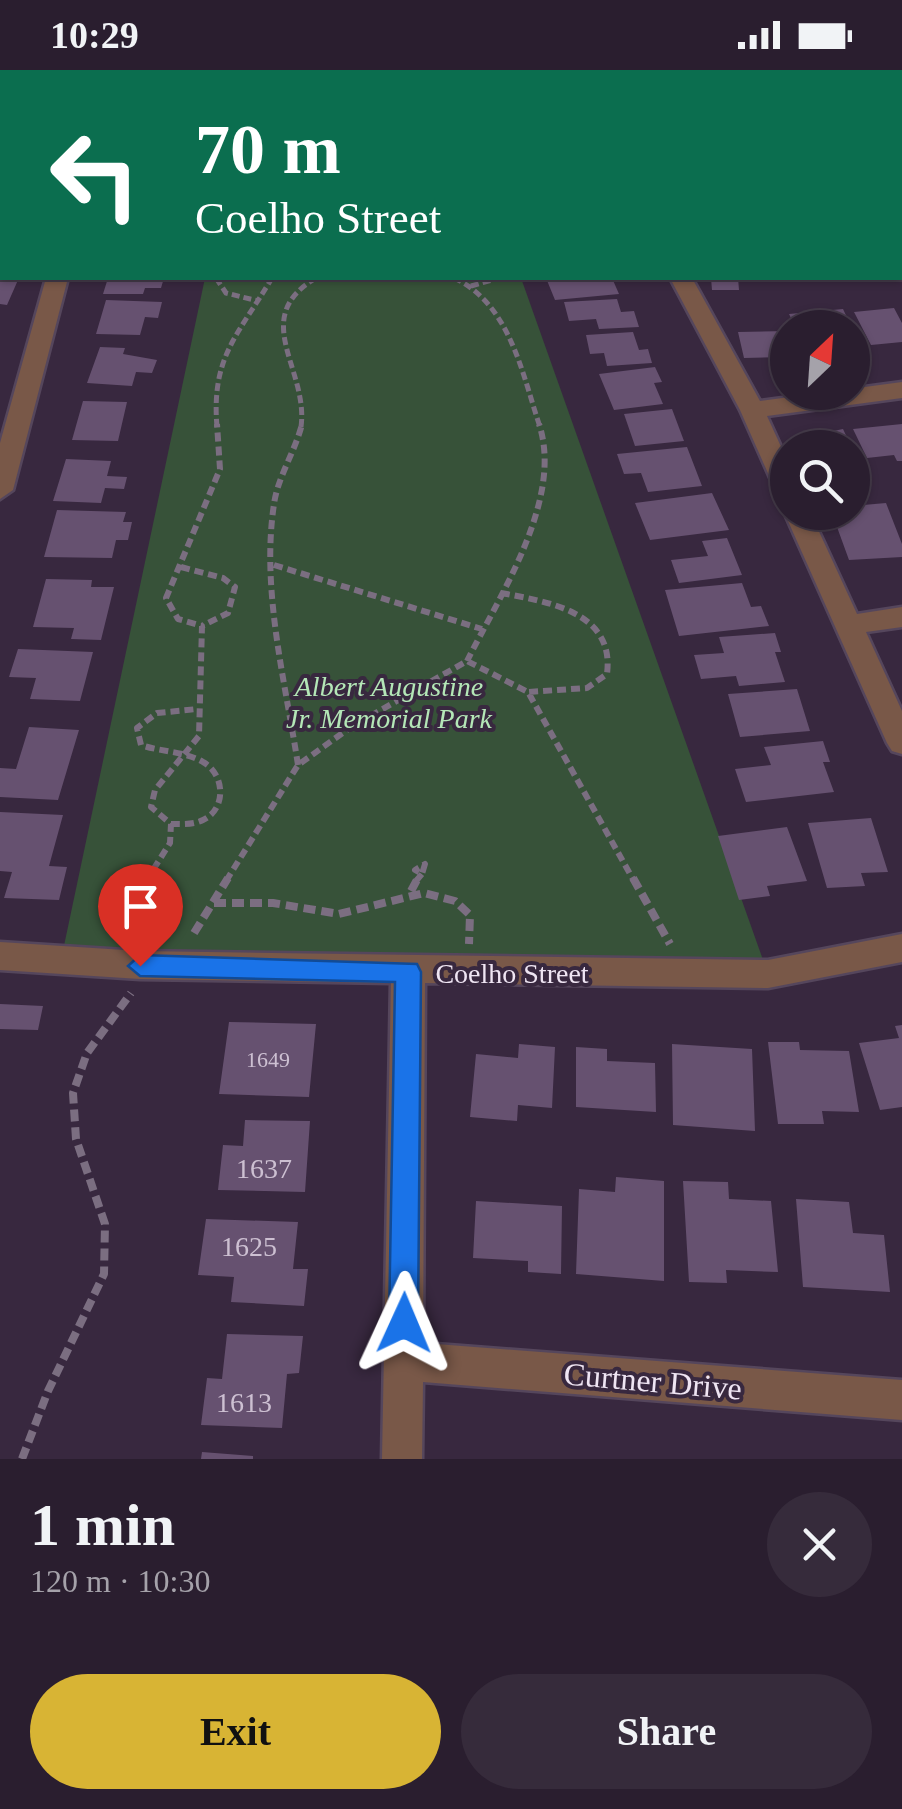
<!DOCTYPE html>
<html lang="en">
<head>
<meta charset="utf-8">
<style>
  body { margin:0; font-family:Georgia,serif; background:#362b3b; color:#f1f3f6; height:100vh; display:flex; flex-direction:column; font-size:38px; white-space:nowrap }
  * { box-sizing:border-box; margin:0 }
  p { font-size:32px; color:#a5a2aa }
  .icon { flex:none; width:55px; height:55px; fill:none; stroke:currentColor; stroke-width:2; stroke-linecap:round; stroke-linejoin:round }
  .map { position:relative; height:1389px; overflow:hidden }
  .drawer { display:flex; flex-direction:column; background:#2a1e2f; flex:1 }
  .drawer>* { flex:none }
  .hud { position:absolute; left:0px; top:0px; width:902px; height:210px; box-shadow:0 2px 8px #0004,0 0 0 2px #463c4b; background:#0b6e4f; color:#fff; overflow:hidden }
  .needle { width:65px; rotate:25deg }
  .tools { position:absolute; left:770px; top:240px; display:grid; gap:20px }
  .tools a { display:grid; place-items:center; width:100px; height:100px; border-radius:50%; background:#2a1e2f; box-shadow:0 2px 8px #0004,0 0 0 2px #463c4b; font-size:50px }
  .pin { position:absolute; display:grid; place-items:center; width:85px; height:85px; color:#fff; margin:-102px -42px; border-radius:50% 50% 50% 0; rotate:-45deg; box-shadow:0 0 10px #0007 }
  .pin .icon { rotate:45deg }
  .me { position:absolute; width:110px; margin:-55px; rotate:1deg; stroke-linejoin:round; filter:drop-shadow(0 0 8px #0008) }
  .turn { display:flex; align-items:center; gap:35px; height:210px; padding:0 30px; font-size:45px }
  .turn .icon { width:130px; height:130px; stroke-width:2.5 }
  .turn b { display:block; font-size:70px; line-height:85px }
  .round { display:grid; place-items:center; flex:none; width:105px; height:105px; border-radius:52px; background:#362b3b }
  .summary { display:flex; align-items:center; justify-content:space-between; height:170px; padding:0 30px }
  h1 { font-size:60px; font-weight:600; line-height:75px }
  .action { display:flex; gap:20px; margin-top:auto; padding:20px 30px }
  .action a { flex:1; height:115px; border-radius:60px; background:#d8b434; color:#111; font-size:40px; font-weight:600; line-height:115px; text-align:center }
  .action a+a { background:#362b3b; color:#f1f3f6 }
  .status { display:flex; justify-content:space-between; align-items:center; height:70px; padding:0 50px; background:#2a1e2f; direction:ltr }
  .status svg { height:28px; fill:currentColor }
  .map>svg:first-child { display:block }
  .green { fill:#375239 }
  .building { fill:#665170 }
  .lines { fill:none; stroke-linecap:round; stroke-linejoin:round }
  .minor-casing { stroke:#55465c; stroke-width:5 }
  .path-far2 { stroke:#7b6e81; stroke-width:5; stroke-dasharray:8 4; stroke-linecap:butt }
  .path-far1 { stroke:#7b6e81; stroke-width:6; stroke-dasharray:9 5; stroke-linecap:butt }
  .path { stroke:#7b6e81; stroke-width:8; stroke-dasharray:12 6; stroke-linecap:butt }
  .minor { fill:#795848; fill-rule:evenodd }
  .route { fill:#1a73e8; stroke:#114b97; stroke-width:2.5 }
  .labels { text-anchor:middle; stroke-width:8; stroke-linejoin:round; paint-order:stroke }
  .number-label { font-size:22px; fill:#cdc0d2 }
  .park-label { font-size:28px; font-style:italic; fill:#b4e7b7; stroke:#38283f }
  .street-label { font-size:28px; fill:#efe5f3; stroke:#38283f }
  .near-number-label { font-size:28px; fill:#cdc0d2 }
  .near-street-label { font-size:32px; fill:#efe5f3; stroke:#38283f }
</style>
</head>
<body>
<div class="status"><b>10:29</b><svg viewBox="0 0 49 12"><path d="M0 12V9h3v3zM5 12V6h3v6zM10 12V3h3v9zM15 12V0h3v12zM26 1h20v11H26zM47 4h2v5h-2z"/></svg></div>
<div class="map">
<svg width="902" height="1389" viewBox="0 0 902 1389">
  <rect width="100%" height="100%" fill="#38283f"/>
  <path class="green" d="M 205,208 L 521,208 L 768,904 L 61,890 Z"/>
  <path class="building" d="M 108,208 L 164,208 L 161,218 L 145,218 L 143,224 L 103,224 Z
    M 546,208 L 612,208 L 619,224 L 555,230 Z
    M 711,208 L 738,208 L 739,220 L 712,220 Z
    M 0,209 L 18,210 L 7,235 L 0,234 Z
    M 617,229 L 621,242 L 634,241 L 639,257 L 599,259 L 596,249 L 569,251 L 564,232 Z
    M 106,230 L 162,232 L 158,248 L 145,247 L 140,265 L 96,264 Z
    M 894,238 L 902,253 L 902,272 L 871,275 L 854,242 Z
    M 843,239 L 852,258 L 796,258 L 789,244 Z
    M 788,261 L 788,287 L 744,288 L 738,262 Z
    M 633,262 L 639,280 L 648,279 L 652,293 L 607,296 L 604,283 L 590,284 L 586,265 Z
    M 100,277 L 125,278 L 123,284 L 157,290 L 152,303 L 136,302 L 132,316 L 87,313 Z
    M 655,297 L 662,312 L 654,313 L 663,334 L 614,340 L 599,304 Z
    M 83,331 L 127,332 L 118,371 L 72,370 Z
    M 672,339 L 684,371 L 635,376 L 624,344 Z
    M 902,354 L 902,391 L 897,391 L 894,385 L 867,388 L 853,359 Z
    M 843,359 L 852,378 L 793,378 L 790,370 Z
    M 687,377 L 702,416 L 648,422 L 641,403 L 624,404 L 617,384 Z
    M 66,389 L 111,391 L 107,406 L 127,407 L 124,419 L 105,418 L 101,433 L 53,431 Z
    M 712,423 L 729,460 L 650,470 L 635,433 Z
    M 886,433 L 902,474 L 902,487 L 849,490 L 833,446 L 854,444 L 852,436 Z
    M 57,440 L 126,442 L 123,452 L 132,452 L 128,470 L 116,470 L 112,488 L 44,487 Z
    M 727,468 L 742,505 L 679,513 L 671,490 L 708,486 L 702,471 Z
    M 46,509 L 92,510 L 91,517 L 114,517 L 101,570 L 71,569 L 74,558 L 33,557 Z
    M 742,513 L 751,537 L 761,536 L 769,556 L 679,566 L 665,520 Z
    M 775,563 L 781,582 L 775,582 L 785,612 L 739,616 L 736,606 L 701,609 L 694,585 L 724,583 L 719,567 Z
    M 18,579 L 93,582 L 80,631 L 30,629 L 36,608 L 9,607 Z
    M 797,619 L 810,661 L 740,667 L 728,624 Z
    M 29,657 L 79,660 L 58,730 L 0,727 L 0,698 L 16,699 Z
    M 823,671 L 830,692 L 823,692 L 834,722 L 746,732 L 735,699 L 771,695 L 764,677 Z
    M 0,742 L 63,745 L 49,796 L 67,797 L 59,830 L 4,828 L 12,802 L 0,801 Z
    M 871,748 L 888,802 L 861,803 L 865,816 L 827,818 L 808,753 Z
    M 787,757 L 807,811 L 767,816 L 770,826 L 739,830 L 718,766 Z
    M 0,934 L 43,936 L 38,960 L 0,959 Z
    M 229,952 L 316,954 L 309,1027 L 219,1024 Z
    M 902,955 L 902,1037 L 880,1040 L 859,973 L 899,968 L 895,956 Z
    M 768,972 L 799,972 L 800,980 L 849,981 L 859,1042 L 822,1041 L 824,1054 L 778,1054 Z
    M 519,974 L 555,977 L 552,1038 L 518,1035 L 517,1051 L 470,1047 L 476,984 L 518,988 Z
    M 672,974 L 752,979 L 755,1061 L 673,1055 Z
    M 576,977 L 607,979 L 607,991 L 655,993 L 656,1042 L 576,1037 Z
    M 245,1050 L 310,1051 L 305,1122 L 218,1120 L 223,1075 L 243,1076 Z
    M 616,1107 L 664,1111 L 664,1211 L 576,1204 L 579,1119 L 615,1122 Z
    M 683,1111 L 728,1112 L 729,1129 L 771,1131 L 778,1202 L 726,1200 L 727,1213 L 689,1212 Z
    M 796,1129 L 849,1132 L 853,1163 L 884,1165 L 890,1222 L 803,1217 Z
    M 476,1131 L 562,1136 L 561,1204 L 528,1202 L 528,1191 L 473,1188 Z
    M 206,1149 L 298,1152 L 293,1199 L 308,1199 L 304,1236 L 231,1232 L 234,1207 L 198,1205 Z
    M 227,1264 L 303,1266 L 299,1303 L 287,1304 L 282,1358 L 201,1355 L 207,1308 L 222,1309 Z
    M 202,1382 L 253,1386 L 253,1389 L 201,1389 Z"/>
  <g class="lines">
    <g class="minor-casing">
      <path id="minor" d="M 590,0 L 610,0 L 611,2 L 592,2 Z
        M 900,128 L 902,128 L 902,140 L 900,140 Z
        M 0,184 L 2,184 L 2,198 L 0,198 Z
        M 46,208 L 68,208 L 13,420 L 0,429 L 0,373 Z
        M 670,208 L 692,208 L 760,331 L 902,312 L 902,328 L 767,346 L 788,392 L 788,430 L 779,428 L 740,340 Z
        M 788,436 L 788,442 L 810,442 L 857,544 L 902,537 L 902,557 L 866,562 L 902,641 L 902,684 L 892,681 L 887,673 L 784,442 Z
        M 902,864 L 902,892 L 768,918 L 425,913 L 423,1273 L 902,1310 L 902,1350 L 423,1312 L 422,1389 L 382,1389 L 391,913 L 140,909 L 0,900 L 0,872 L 140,881 L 768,890 Z"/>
    </g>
    <path class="path-far2" d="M 216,208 L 226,223 L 258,231
      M 454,208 C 510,234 522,303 540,357
      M 471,216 L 499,208
      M 217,357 C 211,287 238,265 272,208
      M 301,357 C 309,299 248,248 316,208"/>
    <path class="path-far1" d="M 274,495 L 482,559
      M 181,497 L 223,508 L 235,517 L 228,543 L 202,556
      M 501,523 C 549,532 615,542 607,604 L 587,618 L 528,622
      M 467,591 C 500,525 564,429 539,354
      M 298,695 C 285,610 261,520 274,434 C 278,406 295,382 302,354
      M 171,754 C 181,754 193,755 203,750 C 227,739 225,704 203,692 C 184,681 161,682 141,675 L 137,658 L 157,643 L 197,639
      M 425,794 L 422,804 L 415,800 Z
      M 146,811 L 170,773 L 171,754 L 151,737 L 155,720 L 199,666 L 202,556 L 178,549 L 166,528 L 220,399 L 217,354
      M 226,811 L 298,695 L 351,657 L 467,591 L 528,622 L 634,811
      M 416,811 L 422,804"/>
    <path class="path" d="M 148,808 L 135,829 L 140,851 L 149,859
      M 633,808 L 670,874
      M 411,821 L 418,808
      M 214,833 L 273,833 L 339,844 L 424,823 L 455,831 L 470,845 L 469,874
      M 194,863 L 228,808
      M 22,1389 L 48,1321 L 104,1204 L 105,1154 L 76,1069 L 73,1023 L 87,983 L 131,923"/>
    <use href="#minor" class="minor"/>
  </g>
  <path class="route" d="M 140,885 L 417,894 L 421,902 L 418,1253 L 414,1263 L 404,1267 L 393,1263 L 389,1253 L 395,912 L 140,906 L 128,896 Z"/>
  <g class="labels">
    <g class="number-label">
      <text x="268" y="997">1649</text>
    </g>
    <g class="park-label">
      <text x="389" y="626">Albert Augustine<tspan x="389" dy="32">Jr. Memorial Park</tspan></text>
    </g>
    <g class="street-label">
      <text x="512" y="913">Coelho Street</text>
    </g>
    <g class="near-number-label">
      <text x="264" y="1108">1637</text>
      <text x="249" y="1186">1625</text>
      <text x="244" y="1342">1613</text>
    </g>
    <g class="near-street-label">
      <text transform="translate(653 1311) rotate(5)" y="11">Curtner Drive</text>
    </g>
  </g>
</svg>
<div class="tools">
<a><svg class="needle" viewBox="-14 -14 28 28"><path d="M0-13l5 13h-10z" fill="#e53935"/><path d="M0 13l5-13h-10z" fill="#a5a2aa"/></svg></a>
<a><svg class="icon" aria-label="search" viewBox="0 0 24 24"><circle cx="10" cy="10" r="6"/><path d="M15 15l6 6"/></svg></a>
</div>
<div class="pin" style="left:140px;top:896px;background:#d93025"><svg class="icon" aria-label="arrive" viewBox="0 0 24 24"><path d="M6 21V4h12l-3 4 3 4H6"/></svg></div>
<svg class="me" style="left:404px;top:1253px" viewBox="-20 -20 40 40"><path d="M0-17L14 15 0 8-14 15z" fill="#1a73e8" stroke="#fff" stroke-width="4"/></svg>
<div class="hud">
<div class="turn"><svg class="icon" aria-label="left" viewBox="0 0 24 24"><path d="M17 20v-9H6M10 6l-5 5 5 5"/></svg><div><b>70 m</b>Coelho Street</div></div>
</div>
</div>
<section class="drawer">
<div class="summary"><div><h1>1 min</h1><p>120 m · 10:30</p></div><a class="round"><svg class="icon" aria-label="close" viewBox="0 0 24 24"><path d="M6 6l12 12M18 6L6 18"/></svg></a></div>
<div class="action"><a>Exit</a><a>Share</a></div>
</section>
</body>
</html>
